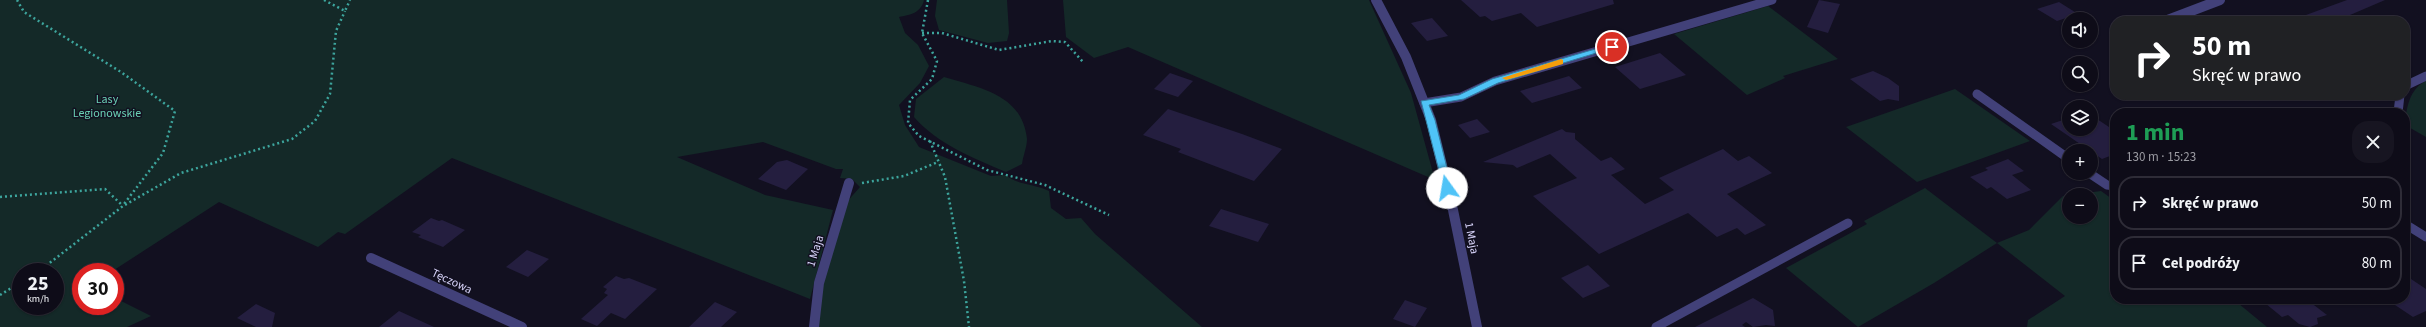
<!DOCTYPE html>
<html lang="pl">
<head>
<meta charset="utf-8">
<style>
  body { margin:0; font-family:"Source Sans 3",sans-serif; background:#171521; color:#f1f3f6; height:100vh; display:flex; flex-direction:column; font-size:15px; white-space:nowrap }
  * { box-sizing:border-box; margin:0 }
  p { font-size:13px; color:#9b9ba2 }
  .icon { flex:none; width:22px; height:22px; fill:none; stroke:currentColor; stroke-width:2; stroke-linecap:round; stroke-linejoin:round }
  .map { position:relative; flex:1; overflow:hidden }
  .panel { position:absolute; left:2110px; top:108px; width:300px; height:196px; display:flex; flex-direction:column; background:#0e0c18; border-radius:16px; box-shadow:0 1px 3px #0004,0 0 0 1px #2e2c37 }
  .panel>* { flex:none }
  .hud { position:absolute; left:2110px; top:16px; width:300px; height:84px; border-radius:16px; box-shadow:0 1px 3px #0004,0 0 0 1px #2e2c37; background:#202124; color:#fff; overflow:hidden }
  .tools { position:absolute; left:2062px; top:12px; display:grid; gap:8px }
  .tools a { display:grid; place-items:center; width:36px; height:36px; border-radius:50%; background:#0e0c18; box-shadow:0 1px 3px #0004,0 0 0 1px #2e2c37; font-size:20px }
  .speed { position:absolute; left:12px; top:263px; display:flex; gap:8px; font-size:20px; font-weight:700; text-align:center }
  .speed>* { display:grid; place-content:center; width:52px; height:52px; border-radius:50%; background:#0e0c18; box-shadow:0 1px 3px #0004,0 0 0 1px #2e2c37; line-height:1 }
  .speed small { font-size:10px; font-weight:400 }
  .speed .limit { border:6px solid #d22; background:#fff; color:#111 }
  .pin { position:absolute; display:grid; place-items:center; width:34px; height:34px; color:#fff; margin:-17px; border:2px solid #fff; border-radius:50%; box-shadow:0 1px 4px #0007 }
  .me { position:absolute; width:44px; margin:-22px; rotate:347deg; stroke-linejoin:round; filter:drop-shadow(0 0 3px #0008) }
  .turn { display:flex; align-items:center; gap:14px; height:84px; padding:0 16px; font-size:18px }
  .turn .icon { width:52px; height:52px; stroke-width:2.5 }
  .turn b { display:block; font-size:28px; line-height:34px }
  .round { display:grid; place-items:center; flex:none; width:42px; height:42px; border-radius:16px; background:#171521 }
  .headline { display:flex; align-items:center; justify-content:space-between; height:68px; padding:0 16px }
  h1 { font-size:24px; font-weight:700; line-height:30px; color:#1e9e55 }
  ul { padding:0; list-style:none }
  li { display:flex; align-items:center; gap:12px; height:54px; margin:0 8px 6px; padding:0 8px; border:2px solid #2e2c37; border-radius:16px }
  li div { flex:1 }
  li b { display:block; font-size:15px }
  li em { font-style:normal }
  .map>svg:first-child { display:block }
  .green { fill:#142928; fill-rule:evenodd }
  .building { fill:#241e3f }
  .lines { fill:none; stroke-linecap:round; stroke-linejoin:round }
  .path { stroke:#3da59d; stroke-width:2.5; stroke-dasharray:2 3; stroke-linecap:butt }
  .service { stroke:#424179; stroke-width:9 }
  .minor { stroke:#424179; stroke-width:10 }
  .route { fill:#4fc3f7; stroke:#337fa1 }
  .slow { fill:#f59e0b }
  .labels { text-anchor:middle; stroke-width:3; stroke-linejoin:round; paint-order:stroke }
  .park-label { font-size:12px; fill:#6ad0b5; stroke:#121020 }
  .street-label { font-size:12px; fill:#d8d4fa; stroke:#121020 }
</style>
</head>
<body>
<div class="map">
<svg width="2426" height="327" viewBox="0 0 2426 327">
  <rect width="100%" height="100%" fill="#121020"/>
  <path class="green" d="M 0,0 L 924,0 C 921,13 910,15 899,17 L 905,33 L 918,45 L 929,66 L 920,83 L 899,105 L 905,125 L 919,147 L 991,176 L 1006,175 C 1017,185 1035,184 1049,191 L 1051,208 L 1066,219 L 1081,218 L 1095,234 L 1202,327 L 818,327 L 822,283 L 845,204 L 860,187 L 852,179 L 840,178 L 843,169 L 836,169 L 763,142 L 677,157 L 765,195 L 833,210 L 810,299 L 452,158 L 345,234 L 338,232 L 318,247 L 219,202 L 111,272 L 81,272 L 81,306 L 115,306 L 115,298 L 151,316 L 127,327 L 0,327 ZM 21,272 L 55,272 L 55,306 L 21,306 Z
    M 937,0 L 1007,0 L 1009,33 L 1007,41 L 988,43 L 939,30 L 935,16 Z
    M 1063,0 L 1369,0 L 1411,93 L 1435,180 L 1128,47 L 1094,58 L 1066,37 Z
    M 1768,6 L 1838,59 L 1783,76 L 1785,78 L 1747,95 L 1674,34 Z
    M 944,77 C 980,88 1022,94 1027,139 C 1027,147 1023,156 1022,164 L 1006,172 C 975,159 936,143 914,117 L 916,99 Z
    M 2426,81 L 2426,137 L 2405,125 C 2406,108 2410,88 2426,81 Z
    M 1955,89 L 2030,141 L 1917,182 L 1846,127 Z
    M 1925,188 L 1997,243 L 2029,230 L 2063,196 L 2069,195 L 2069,217 L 2091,217 L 2091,195 L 2071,195 L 2101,191 L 2115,201 L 2115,299 L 2233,299 L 2267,327 L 2027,327 L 2028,320 L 2065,296 L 1997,243 L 1934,283 L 1858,327 L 1786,268 L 1867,224 L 1864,221 Z"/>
  <path class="building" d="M 1461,0 L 1613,0 L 1614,4 L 1537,27 L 1521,13 L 1492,21 L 1485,16 L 1480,17 Z
    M 1819,0 L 1840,4 L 1828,33 L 1807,27 Z
    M 2347,0 L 2385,0 L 2336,21 L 2295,21 L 2295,19 Z
    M 2059,2 L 2078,14 L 2057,21 L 2037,9 Z
    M 1432,18 L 1448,36 L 1427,41 L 1411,23 Z
    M 1660,53 L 1686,75 L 1640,89 L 1615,67 Z
    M 1873,71 L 1888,78 L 1899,86 L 1899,101 L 1888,99 L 1880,101 L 1850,79 Z
    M 1170,73 L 1193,81 L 1178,97 L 1154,89 Z
    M 1569,76 L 1582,88 L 1532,103 L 1520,91 Z
    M 1168,109 L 1242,134 L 1282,149 L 1254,181 L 1178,152 L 1181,149 L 1143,135 Z
    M 2091,115 L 2115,131 L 2115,154 L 2102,159 L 2051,124 L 2069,118 L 2069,129 L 2091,129 Z
    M 1477,119 L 1490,132 L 1470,138 L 1458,125 Z
    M 1562,129 L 1566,132 L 1575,133 L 1575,139 L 1601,161 L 1611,157 L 1625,169 L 1611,175 L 1645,204 L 1674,190 L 1659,178 L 1723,149 L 1738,161 L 1749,156 L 1772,173 L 1727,194 L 1766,225 L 1745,235 L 1737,228 L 1717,237 L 1688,213 L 1599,254 L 1533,196 L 1577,178 L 1550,154 L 1517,168 L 1513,165 L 1483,162 Z
    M 2008,159 L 2024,171 L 2012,175 L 2031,190 L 2007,199 L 1991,187 L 1987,189 L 1970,177 L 1988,170 L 1985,168 Z
    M 787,160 L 808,169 L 786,190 L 758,179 L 777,162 Z
    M 1221,209 L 1269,224 L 1258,242 L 1209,226 Z
    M 431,218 L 439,221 L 442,220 L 465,230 L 443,247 L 418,237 L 421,235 L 412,232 Z
    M 527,250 L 549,259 L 528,277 L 506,267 Z
    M 1588,265 L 1610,286 L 1583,298 L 1561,278 Z
    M 2405,275 L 2426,289 L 2426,311 L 2413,317 L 2386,299 L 2405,299 Z
    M 616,276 L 624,279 L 629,278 L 657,289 L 625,319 L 611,313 L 597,326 L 581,319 L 608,295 L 604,293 L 607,289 L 603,287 Z
    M 1753,298 L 1773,310 L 1775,326 L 1766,325 L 1753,327 L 1746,322 L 1742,325 L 1745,327 L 1695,327 Z
    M 2260,299 L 2306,299 L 2327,315 L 2317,318 L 2318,324 L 2310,327 L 2299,324 L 2288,315 L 2282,317 Z
    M 1405,300 L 1427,308 L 1415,327 L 1393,319 Z
    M 715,302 L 737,312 L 721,327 L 689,327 Z
    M 256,304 L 275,313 L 272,327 L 256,327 L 237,318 Z
    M 399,311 L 434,327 L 379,327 Z"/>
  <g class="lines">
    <path class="path" d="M 17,0 L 24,12 L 121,72 L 175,111 L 163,153 L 124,204
      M 324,0 L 345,11 L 350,0
      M 928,0 L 922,33 L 937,61 L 932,79 L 910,100 L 908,123 L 919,136 L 987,170 L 1045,185 L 1109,215
      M 922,33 L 942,33 L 999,50 L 1052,41 L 1065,42 L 1083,62
      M 930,141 L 945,177 L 964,281 L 969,327
      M 862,183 L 904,176 L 938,162
      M 0,197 L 105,189 L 123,206
      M 38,272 L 123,206 L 181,173 L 292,139 L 315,121 L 330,94 L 336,31 L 345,11
      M 0,295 L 21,282"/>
    <path class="service" d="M 2405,86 L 2426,76
      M 1977,94 L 2069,159
      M 1424,103 L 1461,97 L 1495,81 L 1772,0
      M 2398,113 L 2400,95
      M 2089,173 L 2107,185 L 2115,186
      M 2405,224 L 2426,237
      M 1656,327 L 1848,223"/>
    <path class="minor" d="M 1376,0 L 1406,57 L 1431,120 L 1453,210 L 1477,327
      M 2165,21 L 2220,0
      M 371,258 L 522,327
      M 814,327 L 819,283 L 849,183"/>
  </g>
  <path class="route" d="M 1609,45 L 1616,47 L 1498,83 L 1464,99 L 1429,105 L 1435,120 L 1452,188 L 1450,190 L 1444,190 L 1421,101 L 1459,95 L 1492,79 Z"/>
  <path class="slow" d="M 1561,59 L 1563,60 L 1563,64 L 1506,80 L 1502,78 Z"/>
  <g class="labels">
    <g class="park-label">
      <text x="107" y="103">Lasy<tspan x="107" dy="14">Legionowskie</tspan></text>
    </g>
    <g class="street-label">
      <text transform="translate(1472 238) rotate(79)" y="4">1 Maja</text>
      <text transform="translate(815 251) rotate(-73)" y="4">1 Maja</text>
      <text transform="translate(452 281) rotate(25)" y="4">Tęczowa</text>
    </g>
  </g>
</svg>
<div class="tools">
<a><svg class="icon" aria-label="sound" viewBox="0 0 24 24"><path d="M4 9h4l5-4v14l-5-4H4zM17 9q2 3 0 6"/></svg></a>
<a><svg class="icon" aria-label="search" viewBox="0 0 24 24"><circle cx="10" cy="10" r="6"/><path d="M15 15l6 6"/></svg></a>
<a><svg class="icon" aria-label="layers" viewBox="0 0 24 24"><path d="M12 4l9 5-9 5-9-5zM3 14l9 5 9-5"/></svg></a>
<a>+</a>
<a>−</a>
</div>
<div class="speed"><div>25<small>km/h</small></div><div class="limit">30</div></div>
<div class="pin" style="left:1612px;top:47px;background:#d93025"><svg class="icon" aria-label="arrive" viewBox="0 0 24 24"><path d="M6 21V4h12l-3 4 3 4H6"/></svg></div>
<svg class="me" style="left:1447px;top:188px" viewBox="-20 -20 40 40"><circle r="19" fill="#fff"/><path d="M0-13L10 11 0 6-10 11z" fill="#4fc3f7"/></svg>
<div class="hud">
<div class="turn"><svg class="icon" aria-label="right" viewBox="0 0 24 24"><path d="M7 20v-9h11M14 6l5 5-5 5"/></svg><div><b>50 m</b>Skręć w prawo</div></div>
</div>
<section class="panel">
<div class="headline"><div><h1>1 min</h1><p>130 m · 15:23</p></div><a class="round"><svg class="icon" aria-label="close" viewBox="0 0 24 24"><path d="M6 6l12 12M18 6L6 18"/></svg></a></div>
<ul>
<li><svg class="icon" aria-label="right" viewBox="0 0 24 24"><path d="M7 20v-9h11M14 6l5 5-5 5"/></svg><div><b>Skręć w prawo</b></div><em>50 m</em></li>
<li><svg class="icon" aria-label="arrive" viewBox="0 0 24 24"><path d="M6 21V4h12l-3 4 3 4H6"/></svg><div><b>Cel podróży</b></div><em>80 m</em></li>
</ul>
</section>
</div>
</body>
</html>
